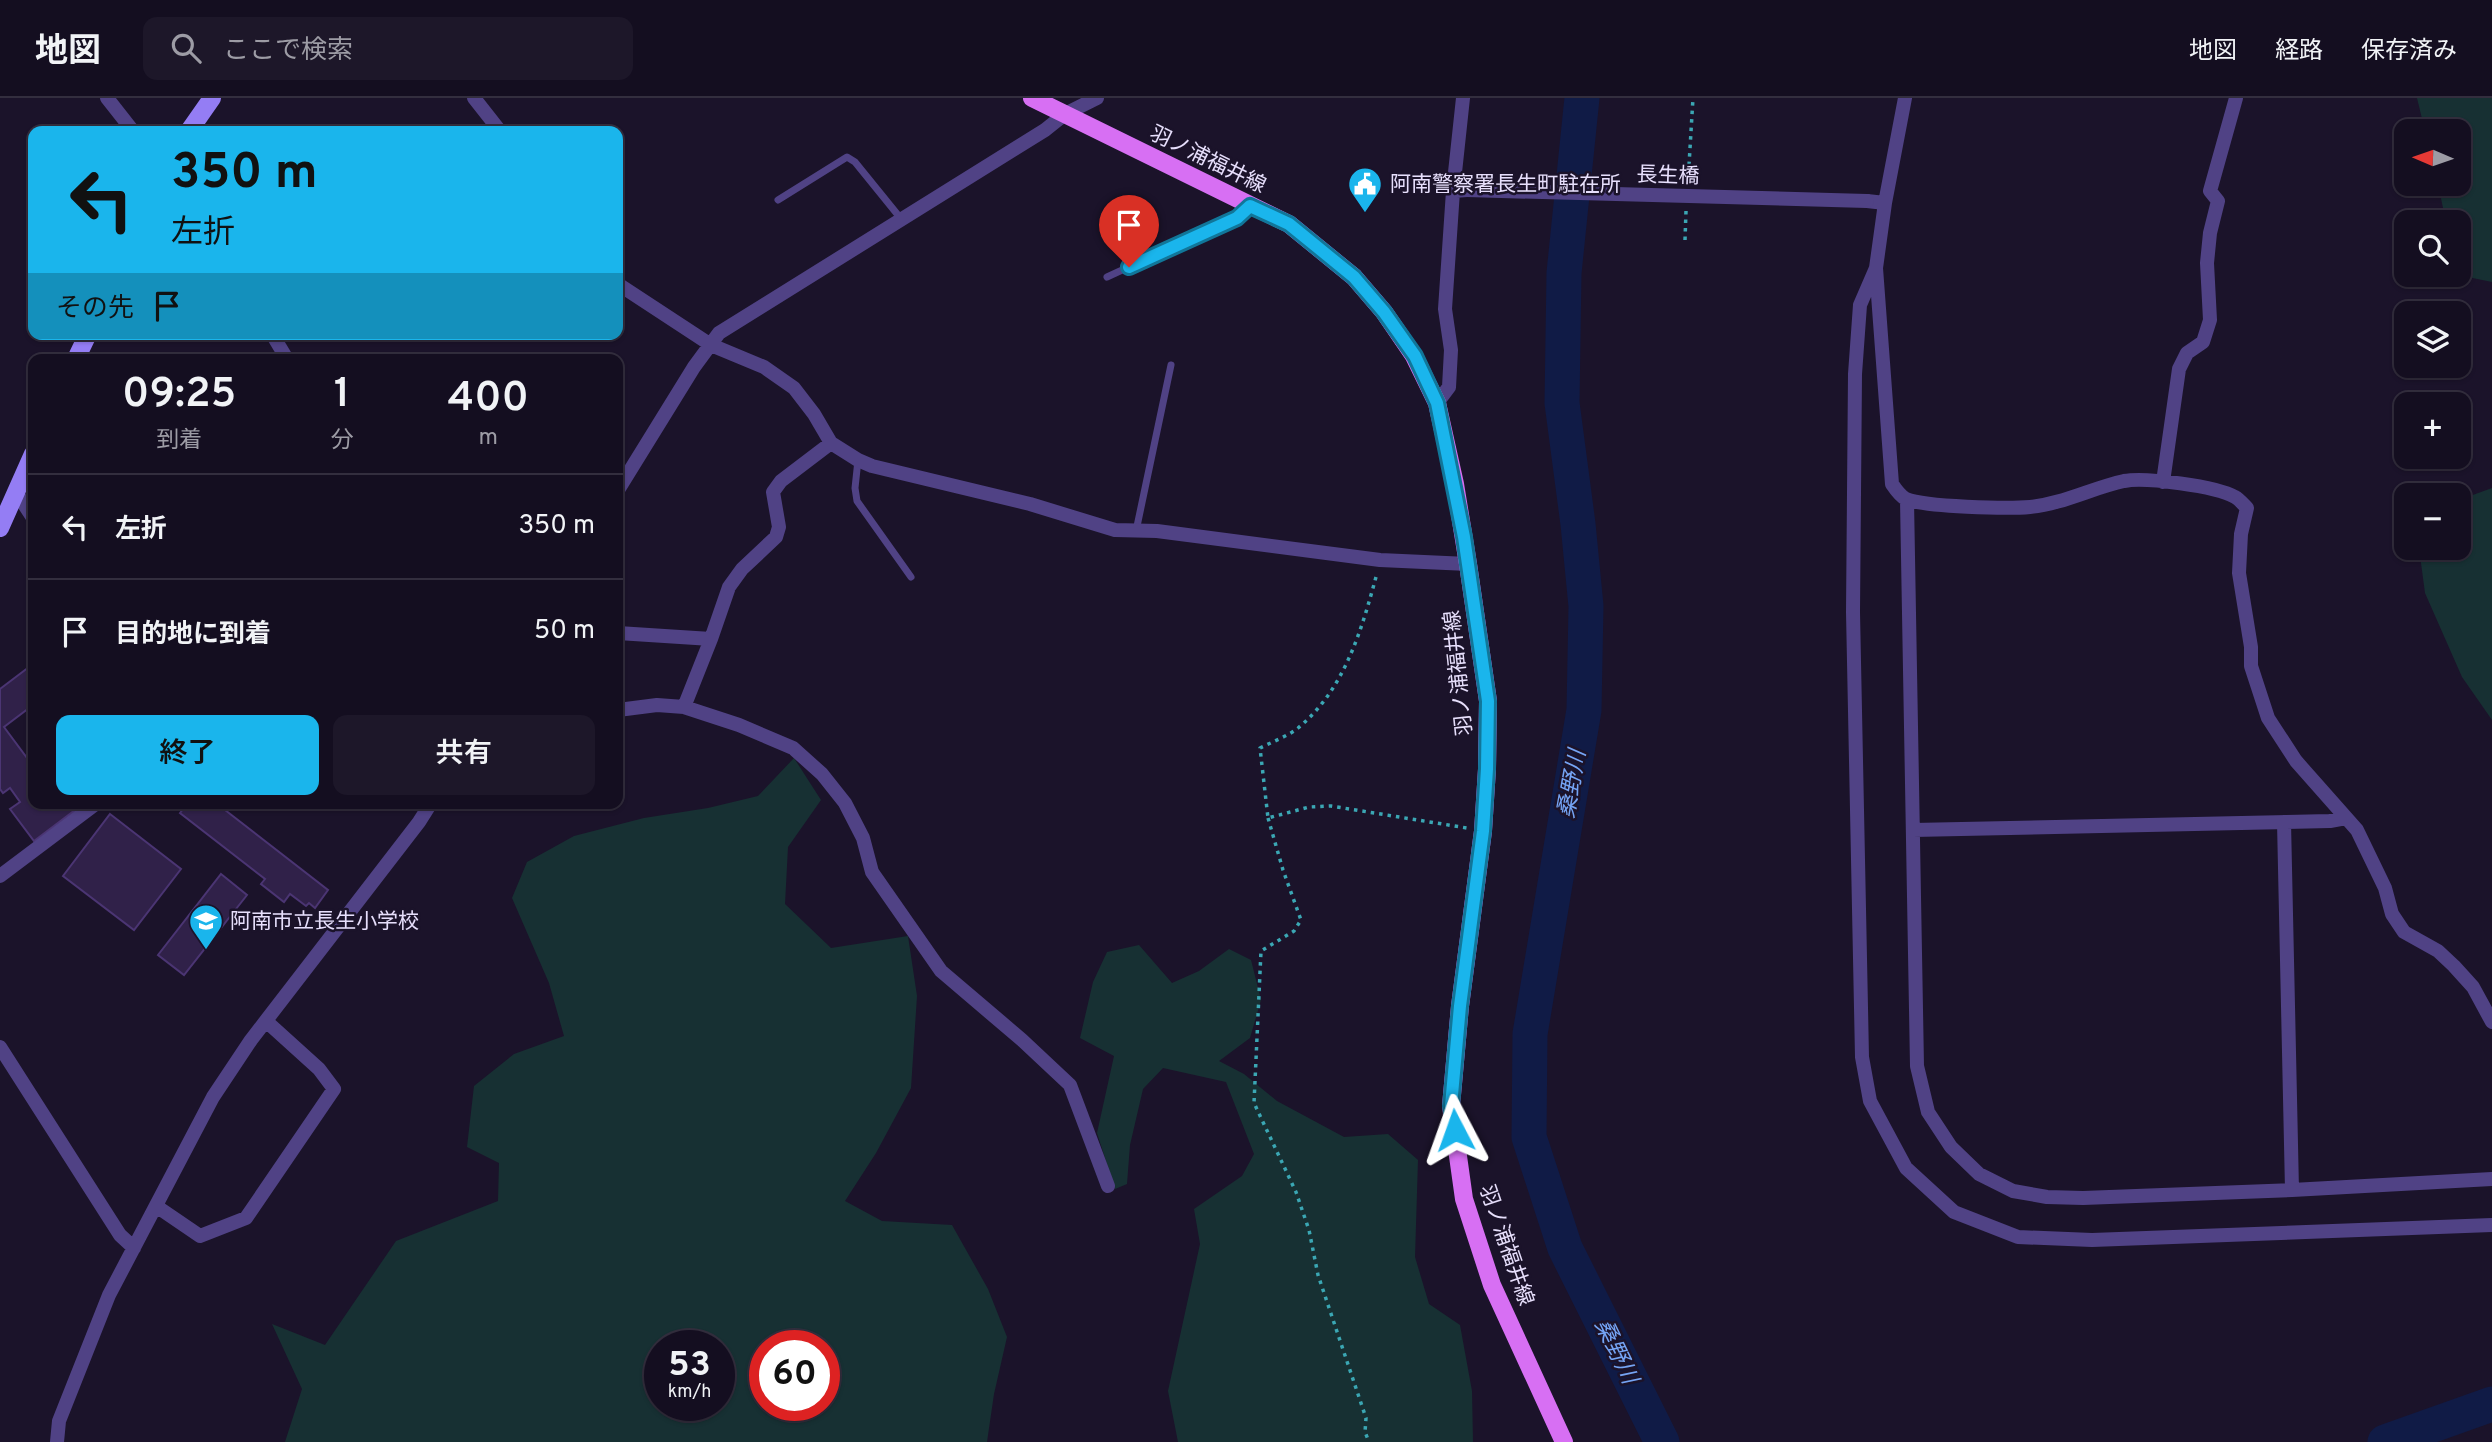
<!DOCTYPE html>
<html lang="ja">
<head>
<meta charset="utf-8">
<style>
  body { margin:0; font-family:Overpass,"Noto Sans JP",sans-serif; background:#1d1729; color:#f1f3f6; height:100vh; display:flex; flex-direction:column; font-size:26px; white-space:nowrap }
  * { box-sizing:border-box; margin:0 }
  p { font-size:23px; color:#9d9ca5 }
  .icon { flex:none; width:38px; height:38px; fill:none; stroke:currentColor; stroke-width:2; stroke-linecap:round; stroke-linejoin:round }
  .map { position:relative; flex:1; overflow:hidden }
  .details { position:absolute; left:28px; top:256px; width:595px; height:455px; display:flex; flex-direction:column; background:#140e20; border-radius:14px; box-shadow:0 2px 5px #0004,0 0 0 2px #332e3e }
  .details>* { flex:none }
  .guide { position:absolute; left:28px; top:28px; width:595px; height:214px; border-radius:14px; box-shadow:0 2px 5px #0004,0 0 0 2px #332e3e; background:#1ab5ec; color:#111; overflow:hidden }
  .needle { width:46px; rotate:272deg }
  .tools { position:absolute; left:2394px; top:21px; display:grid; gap:14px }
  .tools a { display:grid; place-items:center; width:77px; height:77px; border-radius:14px; background:#140e20; box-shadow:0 2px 5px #0004,0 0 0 2px #332e3e; font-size:35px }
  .speed { position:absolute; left:644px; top:1232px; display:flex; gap:14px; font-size:35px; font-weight:700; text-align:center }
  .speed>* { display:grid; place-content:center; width:91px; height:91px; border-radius:50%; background:#140e20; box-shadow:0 2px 5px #0004,0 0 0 2px #332e3e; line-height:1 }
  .speed small { font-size:18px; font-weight:400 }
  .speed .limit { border:10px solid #d22; background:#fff; color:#111 }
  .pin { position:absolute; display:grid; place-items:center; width:60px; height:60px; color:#fff; margin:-72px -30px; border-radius:50% 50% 50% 0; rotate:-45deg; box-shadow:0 0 7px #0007 }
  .pin .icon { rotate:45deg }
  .me { position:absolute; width:77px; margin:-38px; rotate:356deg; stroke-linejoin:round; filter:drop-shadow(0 0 5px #0008) }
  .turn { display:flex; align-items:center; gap:24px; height:147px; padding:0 28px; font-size:32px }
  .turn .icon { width:91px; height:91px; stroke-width:2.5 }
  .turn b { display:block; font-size:49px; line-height:60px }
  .then { display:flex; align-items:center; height:66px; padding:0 28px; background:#0003; gap:14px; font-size:26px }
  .eta { display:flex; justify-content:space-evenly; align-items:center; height:119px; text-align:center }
  .eta b { font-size:42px; font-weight:600; line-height:49px }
  .action { display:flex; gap:14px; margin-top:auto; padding:14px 28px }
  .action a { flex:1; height:80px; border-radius:14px; background:#1ab5ec; color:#111; font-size:28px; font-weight:600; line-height:80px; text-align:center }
  .action a+a { background:#1d1729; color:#f1f3f6 }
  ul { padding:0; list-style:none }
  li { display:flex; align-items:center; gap:21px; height:105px; padding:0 28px; border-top:2px solid #332e3e }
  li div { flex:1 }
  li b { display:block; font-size:26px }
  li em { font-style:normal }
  header { display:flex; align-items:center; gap:42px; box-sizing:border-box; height:98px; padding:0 35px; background:#140e20; border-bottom:2px solid #332e3e }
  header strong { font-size:33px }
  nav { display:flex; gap:38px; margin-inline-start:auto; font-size:24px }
  .search { width:490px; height:63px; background:#1d1729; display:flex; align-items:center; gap:18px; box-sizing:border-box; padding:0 24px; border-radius:14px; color:#9d9ca5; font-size:26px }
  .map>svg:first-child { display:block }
  .green { fill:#173033; fill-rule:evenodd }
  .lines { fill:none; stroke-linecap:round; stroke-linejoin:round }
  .river { stroke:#101b46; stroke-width:35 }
  .building { fill:#302149; stroke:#4b3573; stroke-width:2 }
  .path { stroke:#3ba7b4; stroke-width:3.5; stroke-dasharray:3.5 5; stroke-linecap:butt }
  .lane { stroke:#504285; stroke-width:7 }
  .street { stroke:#504285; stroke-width:14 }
  .secondary { stroke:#947df4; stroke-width:18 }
  .primary { stroke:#d76ff3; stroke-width:18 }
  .street-bridge { stroke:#504285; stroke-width:14 }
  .route-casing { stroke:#117699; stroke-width:18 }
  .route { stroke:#1ab5ec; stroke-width:12 }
  .labels { text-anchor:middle; stroke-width:5; stroke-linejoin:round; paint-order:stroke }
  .street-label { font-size:21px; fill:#e7dffc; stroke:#1b132a }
  .poi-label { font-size:21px; fill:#e7dffc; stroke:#1b132a; text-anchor:start }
  .water-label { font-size:23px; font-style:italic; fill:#75a4f4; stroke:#1b132a }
</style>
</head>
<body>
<header>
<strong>地図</strong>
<div class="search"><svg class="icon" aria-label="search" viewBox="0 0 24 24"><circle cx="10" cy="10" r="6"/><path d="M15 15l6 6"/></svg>ここで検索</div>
<nav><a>地図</a><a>経路</a><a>保存済み</a></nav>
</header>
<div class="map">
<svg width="2492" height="1344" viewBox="0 0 2492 1344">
  <rect width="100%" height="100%" fill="#1b132a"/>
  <path class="green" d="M 2417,0 L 2492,0 L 2492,184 L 2458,177 L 2459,124 L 2446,124 L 2438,86 L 2459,86 L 2459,33 L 2425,33 Z
    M 2492,390 L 2492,622 L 2462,579 L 2425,495 L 2419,450 L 2459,450 L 2459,402 Z
    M 794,660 L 821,702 L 788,749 L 785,806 L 831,850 L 908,838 L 917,898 L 911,990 L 876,1055 L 845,1103 L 882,1123 L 952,1127 L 988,1191 L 1007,1239 L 994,1296 L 987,1344 L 285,1344 L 302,1291 L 272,1226 L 325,1247 L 396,1143 L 498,1103 L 499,1065 L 467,1049 L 474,988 L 514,956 L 564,938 L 549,885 L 512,800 L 527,764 L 574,738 L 644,720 L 708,710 L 758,698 ZM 660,1248 L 719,1248 L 719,1307 L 660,1307 ZM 765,1248 L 824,1248 L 824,1307 L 765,1307 Z
    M 1139,847 L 1172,885 L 1199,873 L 1229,851 L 1251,862 L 1261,902 L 1250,940 L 1219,963 L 1244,976 L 1277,1003 L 1344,1039 L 1388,1036 L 1418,1062 L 1415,1159 L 1429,1206 L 1460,1227 L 1472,1293 L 1473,1344 L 1178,1344 L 1168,1293 L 1200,1146 L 1194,1111 L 1242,1078 L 1254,1056 L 1226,984 L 1163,970 L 1143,991 L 1130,1047 L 1127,1086 L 1115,1091 L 1097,1035 L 1114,958 L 1080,940 L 1093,884 L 1107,854 Z"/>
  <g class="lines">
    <path class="river" d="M 1582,0 L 1564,175 L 1562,305 L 1578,426 L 1586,508 L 1584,612 L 1530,936 L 1529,1039 L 1565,1150 L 1662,1344
      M 2385,1344 L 2492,1306"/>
  </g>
  <path class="building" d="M 33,566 L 33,607 L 4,629 L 33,668 L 33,705 L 76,705 L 79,709 L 34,743 L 10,711 L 20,704 L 10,690 L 3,695 L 0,691 L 0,591 Z
    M 188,705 L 216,705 L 328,792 L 315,810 L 309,805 L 306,808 L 290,796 L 284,804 L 261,786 L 265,781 L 180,715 Z
    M 110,716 L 181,771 L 134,832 L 63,778 Z
    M 221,776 L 247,797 L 184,877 L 158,857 Z"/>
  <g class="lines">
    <path class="path" d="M 1688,84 L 1693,0
      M 1685,142 L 1686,113
      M 1376,479 C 1361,534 1344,592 1298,630 C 1288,638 1272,644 1260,650 L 1268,720 L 1309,709 L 1331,708 L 1467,730
      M 1268,720 L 1283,772 L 1301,822 L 1294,833 L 1261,853 L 1254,1005 L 1296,1094 L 1309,1132 L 1318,1177 L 1366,1320 L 1365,1334 L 1369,1344"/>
    <path class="lane" d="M 778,102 L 847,59 L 855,64 L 902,122
      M 1107,179 L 1237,119 L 1250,108
      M 858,362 L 855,390 L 857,403 L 911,479
      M 1136,433 L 1171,267"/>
    <path class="street" d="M 107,0 L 133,33
      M 474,0 L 500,33
      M 1453,93 L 1463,0
      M 1867,103 L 1885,105 L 1876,170 L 1892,386 C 1896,392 1900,398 1906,401 C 1925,409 2008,411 2030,409 C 2062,406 2092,390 2124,383 C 2145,379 2216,388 2235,399 C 2239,401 2243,406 2247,410 L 2241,436 L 2239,475 L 2251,549 L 2251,568 L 2268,620 L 2296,663 L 2357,732 L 2385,790 L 2392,816 L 2404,834 L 2438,853 L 2454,868 L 2473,889 L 2492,924
      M 1885,105 L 1905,0
      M 1876,170 L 1860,207 L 1855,276 L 1853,514 L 1862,959 L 1870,1003 L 1906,1070 L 1954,1114 L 2018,1139 L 2092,1142 L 2492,1127
      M 618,186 L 711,247 L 764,269 L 794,290 L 814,316 L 831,345 L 858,362 L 872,368 L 1030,406 L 1115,432 L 1157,433 L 1380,462 L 1468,466
      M 272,236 L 287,261
      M 1437,305 L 1449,289 L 1451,252 L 1445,211 L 1453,93 L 1467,92
      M 2163,384 L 2179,271 L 2187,255 L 2203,244 L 2210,222 L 2207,165 L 2210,135 L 2218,103 L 2210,93 L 2236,0
      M 618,392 L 694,269 L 719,235 L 1045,32 L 1065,16 L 1097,0
      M 16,394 L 33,420
      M 1907,402 L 1917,968 L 1928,1014 L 1951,1049 L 1979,1076 L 2013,1093 L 2047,1099 L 2083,1100 L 2292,1092
      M 618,535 L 711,541 L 684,609
      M 711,541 L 729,489 L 742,471 L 776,439 L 779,429 L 773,394 L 781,383 L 831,345
      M 618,612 L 657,607 L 684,609 L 739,627 L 793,650 L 822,676 L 845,705 L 863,740 L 872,774 L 941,873 L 1022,942 L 1070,987 L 1108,1088
      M 2284,724 L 2292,1092 L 2492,1081
      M 1913,732 L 2330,723 L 2346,720
      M 0,778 L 97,705
      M 0,949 L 120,1137 L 134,1150
      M 156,1108 L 200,1138 L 246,1120 L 334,991 L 319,971 L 266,923
      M 57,1344 L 59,1323 L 109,1197 L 213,999 L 251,942 L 419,724 L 431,705"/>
    <path class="secondary" d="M 189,33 L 212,0
      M 76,261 L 88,236
      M 0,430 L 33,356"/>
    <path class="primary" d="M 1032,0 L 1289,126 L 1354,179 L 1384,214 L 1414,258 L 1437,305 L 1455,386 L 1468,466 L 1488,603 L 1487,671 L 1483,733 L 1460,908 L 1451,1008 L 1464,1101 L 1492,1187 L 1564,1344"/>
    <path class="street-bridge" d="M 1467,92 L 1867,103"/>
  </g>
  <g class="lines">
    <g class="route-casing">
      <path id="route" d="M 1129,169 L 1237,120 L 1250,108 L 1289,126 L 1354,179 L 1384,214 L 1415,258 L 1437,305 L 1464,439 L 1488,603 L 1487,671 L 1483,733 L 1460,908 L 1451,1008 L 1455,1032"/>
    </g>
    <use href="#route" class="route"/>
  </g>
  <defs>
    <g id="civic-pin" transform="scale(1.75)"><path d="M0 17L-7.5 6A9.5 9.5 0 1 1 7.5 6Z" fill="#1ab5ec" stroke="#1b132a"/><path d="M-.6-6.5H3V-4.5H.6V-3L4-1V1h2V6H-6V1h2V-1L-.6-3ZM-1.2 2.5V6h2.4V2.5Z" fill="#fff"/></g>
    <g id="school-pin" transform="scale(1.75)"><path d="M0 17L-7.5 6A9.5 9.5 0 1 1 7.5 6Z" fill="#1ab5ec" stroke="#1b132a"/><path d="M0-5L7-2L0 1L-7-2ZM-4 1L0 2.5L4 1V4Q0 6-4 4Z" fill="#fff"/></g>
  </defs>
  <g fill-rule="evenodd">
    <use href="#civic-pin" x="1365" y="86"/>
    <use href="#school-pin" x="206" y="823"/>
  </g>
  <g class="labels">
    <g class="street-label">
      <text transform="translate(1208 61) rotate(26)" y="7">羽ノ浦福井線</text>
      <text transform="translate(1668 77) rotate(2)" y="7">長生橋</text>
      <text transform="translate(1458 575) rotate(-96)" y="7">羽ノ浦福井線</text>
      <text transform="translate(1507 1147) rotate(71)" y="7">羽ノ浦福井線</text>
    </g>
    <g class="poi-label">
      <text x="1390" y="93">阿南警察署長生町駐在所</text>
      <text x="230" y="830">阿南市立長生小学校</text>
    </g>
    <g class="water-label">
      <text transform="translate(1571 686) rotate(-80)" y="8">桑野川</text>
      <text transform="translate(1617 1253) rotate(64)" y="8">桑野川</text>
    </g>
  </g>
</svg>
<div class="tools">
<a><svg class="needle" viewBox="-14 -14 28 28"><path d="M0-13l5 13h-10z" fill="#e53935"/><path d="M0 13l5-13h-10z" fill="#9d9ca5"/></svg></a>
<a><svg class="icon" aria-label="search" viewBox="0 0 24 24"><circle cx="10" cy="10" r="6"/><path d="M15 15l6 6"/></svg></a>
<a><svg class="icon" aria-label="layers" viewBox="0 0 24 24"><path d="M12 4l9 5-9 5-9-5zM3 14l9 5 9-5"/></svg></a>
<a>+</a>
<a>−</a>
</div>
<div class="speed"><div>53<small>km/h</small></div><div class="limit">60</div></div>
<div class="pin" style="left:1129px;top:169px;background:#d93025"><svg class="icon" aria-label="arrive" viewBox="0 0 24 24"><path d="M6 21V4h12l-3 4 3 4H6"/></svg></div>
<svg class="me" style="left:1455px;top:1032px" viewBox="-20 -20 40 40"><path d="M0-17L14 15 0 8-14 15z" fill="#1ab5ec" stroke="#fff" stroke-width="4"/></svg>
<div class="guide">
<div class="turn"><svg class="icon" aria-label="left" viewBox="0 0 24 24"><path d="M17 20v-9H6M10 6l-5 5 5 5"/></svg><div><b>350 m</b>左折</div></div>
<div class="then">その先<svg class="icon" aria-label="arrive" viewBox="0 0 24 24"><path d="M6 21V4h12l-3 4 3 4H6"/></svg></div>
</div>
<section class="details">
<div class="eta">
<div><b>09:25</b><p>到着</p></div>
<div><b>1</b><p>分</p></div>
<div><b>400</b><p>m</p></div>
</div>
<ul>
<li><svg class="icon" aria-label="left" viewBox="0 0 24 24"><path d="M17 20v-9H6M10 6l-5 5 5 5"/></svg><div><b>左折</b></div><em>350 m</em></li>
<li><svg class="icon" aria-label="arrive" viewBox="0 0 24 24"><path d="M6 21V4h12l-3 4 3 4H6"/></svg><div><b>目的地に到着</b></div><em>50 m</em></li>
</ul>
<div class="action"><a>終了</a><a>共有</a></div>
</section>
</div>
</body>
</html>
